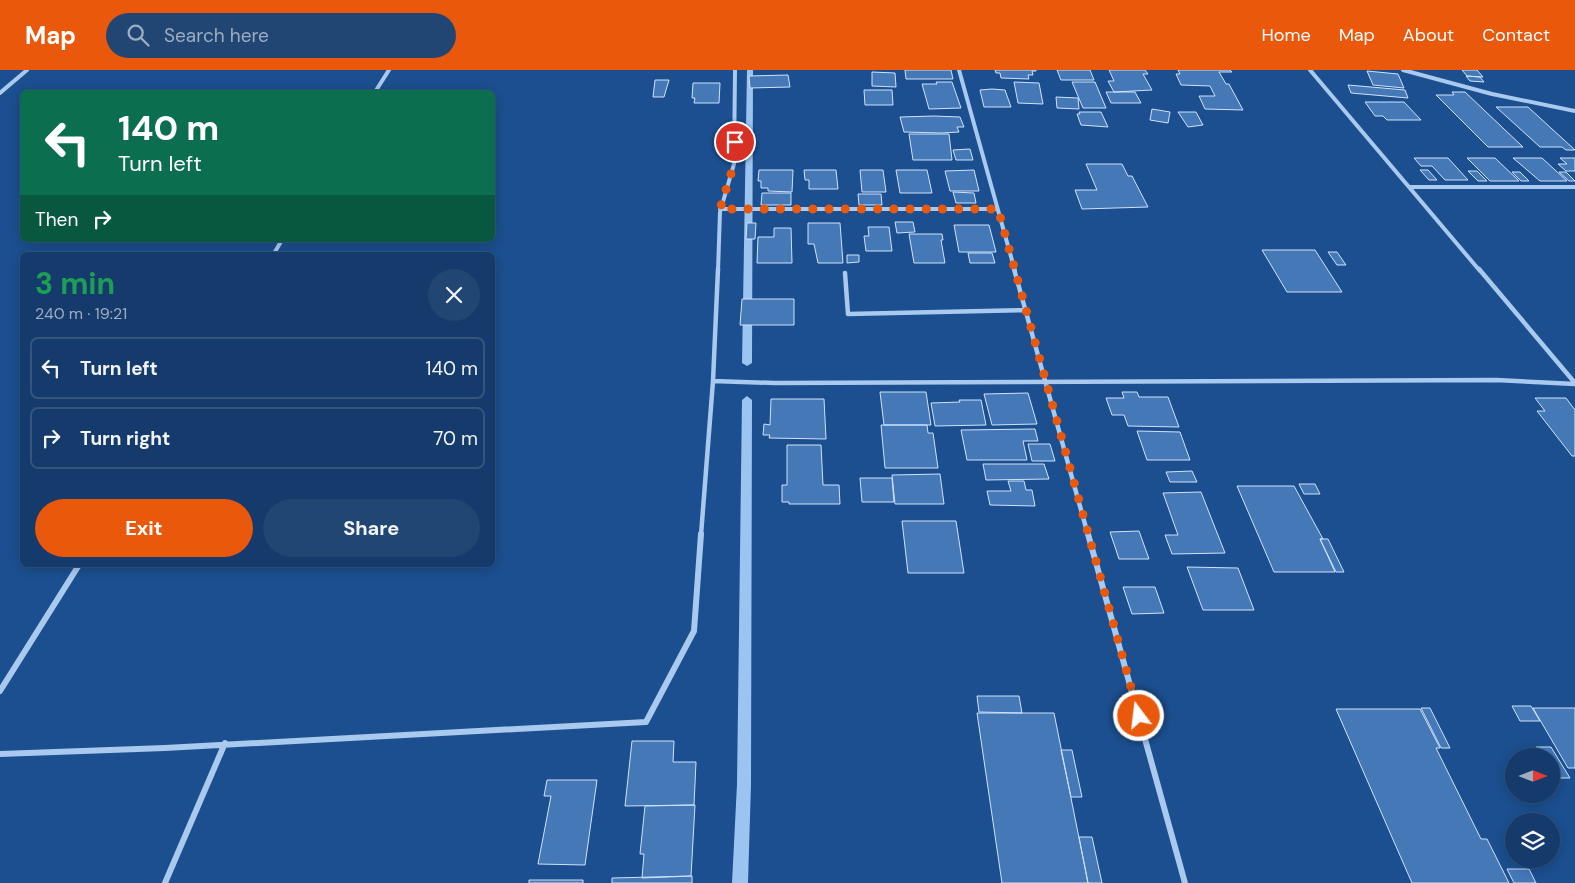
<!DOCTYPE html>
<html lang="en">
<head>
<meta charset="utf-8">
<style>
  body { margin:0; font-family:"DM Sans",sans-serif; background:#214673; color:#f1f3f6; height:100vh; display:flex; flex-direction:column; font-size:19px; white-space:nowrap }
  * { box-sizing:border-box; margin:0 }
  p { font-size:16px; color:#9dadc1 }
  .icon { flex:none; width:28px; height:28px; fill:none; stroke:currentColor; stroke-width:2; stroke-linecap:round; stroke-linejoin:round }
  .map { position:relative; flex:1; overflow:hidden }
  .side { position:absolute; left:20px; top:182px; width:475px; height:315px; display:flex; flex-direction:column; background:#143b6b; border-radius:8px; box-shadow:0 2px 12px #0003,0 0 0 1px #33557e }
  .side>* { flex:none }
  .top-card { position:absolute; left:20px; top:20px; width:475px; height:152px; border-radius:8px; box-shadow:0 2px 12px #0003,0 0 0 1px #33557e; background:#0b6e4f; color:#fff; overflow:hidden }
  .needle { width:32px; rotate:90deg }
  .fabs { position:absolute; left:1505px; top:678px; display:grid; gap:10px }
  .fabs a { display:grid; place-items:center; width:55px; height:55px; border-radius:50%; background:#143b6b; box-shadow:0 2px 12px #0003,0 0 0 1px #33557e; font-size:25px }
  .pin { position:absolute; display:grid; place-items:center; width:42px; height:42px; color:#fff; margin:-21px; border:2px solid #fff; border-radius:50%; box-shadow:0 1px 5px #0007 }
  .me { position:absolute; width:55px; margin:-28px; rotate:345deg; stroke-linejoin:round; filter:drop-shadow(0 0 4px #0008) }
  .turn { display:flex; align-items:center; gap:18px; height:105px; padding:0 15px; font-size:22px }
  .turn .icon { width:65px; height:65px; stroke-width:2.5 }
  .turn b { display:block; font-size:35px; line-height:42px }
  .then { display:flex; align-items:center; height:48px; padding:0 15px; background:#0003; gap:10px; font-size:19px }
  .round { display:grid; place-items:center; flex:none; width:52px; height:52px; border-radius:26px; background:#214673 }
  .overview { display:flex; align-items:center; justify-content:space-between; height:85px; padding:0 15px }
  h1 { font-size:30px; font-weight:700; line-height:38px; color:#1e9e55 }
  .action { display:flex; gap:10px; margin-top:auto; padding:10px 15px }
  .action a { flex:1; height:58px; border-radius:30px; background:#ea580c; color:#fff; font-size:20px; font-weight:700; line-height:58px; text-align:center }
  .action a+a { background:#214673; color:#f1f3f6 }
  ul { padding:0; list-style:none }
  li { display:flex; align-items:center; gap:15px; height:62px; margin:0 10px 8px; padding:0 5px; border:2px solid #33557e; border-radius:8px }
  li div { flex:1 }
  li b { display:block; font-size:19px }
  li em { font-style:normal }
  header { display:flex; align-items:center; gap:30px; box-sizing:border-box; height:70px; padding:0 25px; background:#ea580c; color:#fff }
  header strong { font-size:24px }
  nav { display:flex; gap:28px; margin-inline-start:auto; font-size:18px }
  .search { width:350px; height:45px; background:#214673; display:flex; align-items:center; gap:12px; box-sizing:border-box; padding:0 18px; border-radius:28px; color:#9dadc1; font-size:19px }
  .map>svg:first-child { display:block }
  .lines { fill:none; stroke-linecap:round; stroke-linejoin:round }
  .stream { fill:#9cc4f0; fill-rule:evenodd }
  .building { fill:#4478b7; stroke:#cfe3fa }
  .street-far2 { stroke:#a9c9ee; stroke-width:4 }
  .street-far1 { stroke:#a9c9ee; stroke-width:4.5 }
  .street { stroke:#a9c9ee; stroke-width:6 }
  .route { stroke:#ea580c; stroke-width:9; stroke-dasharray:0 16.2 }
</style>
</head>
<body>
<header>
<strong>Map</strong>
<div class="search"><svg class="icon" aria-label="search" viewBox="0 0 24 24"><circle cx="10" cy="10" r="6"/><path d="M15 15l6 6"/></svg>Search here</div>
<nav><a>Home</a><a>Map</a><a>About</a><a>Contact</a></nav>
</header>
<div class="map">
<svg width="1575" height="813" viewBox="0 0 1575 813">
  <rect width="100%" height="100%" fill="#1b4f8f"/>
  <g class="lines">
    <path class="stream" d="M 747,0 L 753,0 L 752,293 L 747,296 L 742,293 Z
      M 747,326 L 752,330 L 751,714 L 748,813 L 732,813 L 737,714 L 742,330 Z"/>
  </g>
  <path class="building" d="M 905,0 L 951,0 L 953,9 L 906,9 Z
    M 995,0 L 1036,0 L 1036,1 L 1032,1 L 1033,5 L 1028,5 L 1029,9 L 1001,8 L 1000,3 L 996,3 Z
    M 1057,0 L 1090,0 L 1094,10 L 1061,10 Z
    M 1109,0 L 1145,0 L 1148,4 L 1143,4 L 1152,20 L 1114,22 L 1108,11 L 1114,11 Z
    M 1178,0 L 1230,0 L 1232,2 L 1219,2 L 1226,14 L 1229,14 L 1243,40 L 1205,39 L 1199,26 L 1215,26 L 1210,16 L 1181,15 L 1176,4 L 1180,4 Z
    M 1462,0 L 1477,0 L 1483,7 L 1467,6 Z
    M 1367,1 L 1398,4 L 1404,18 L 1373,15 Z
    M 872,2 L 895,3 L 896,17 L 872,16 Z
    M 788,5 L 790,17 L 750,18 L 749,6 Z
    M 1466,6 L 1480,7 L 1484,12 L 1470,11 Z
    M 655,10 L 669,10 L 664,27 L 653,27 Z
    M 936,12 L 952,12 L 961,38 L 929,39 L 922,14 L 937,14 Z
    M 1014,12 L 1039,13 L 1043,34 L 1018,33 Z
    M 1072,12 L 1095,12 L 1106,38 L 1083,38 Z
    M 693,13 L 720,13 L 719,33 L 694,33 L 695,28 L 692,28 Z
    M 1348,15 L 1405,20 L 1408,28 L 1351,23 Z
    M 992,19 L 1005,20 L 1011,37 L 984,37 L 980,20 Z
    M 864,20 L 892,20 L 893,35 L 865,35 Z
    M 1106,22 L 1135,22 L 1141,33 L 1111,33 Z
    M 1452,22 L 1465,22 L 1523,77 L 1488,77 L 1436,25 L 1454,25 Z
    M 1056,27 L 1078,28 L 1079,39 L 1057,38 Z
    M 1365,32 L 1404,32 L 1421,50 L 1387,50 L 1383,46 L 1375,46 Z
    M 1496,37 L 1528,37 L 1575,80 L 1566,80 L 1562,77 L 1540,77 Z
    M 1152,39 L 1170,42 L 1168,53 L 1150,50 Z
    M 1079,42 L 1101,42 L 1108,57 L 1081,55 L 1077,44 L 1080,44 Z
    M 1178,42 L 1196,42 L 1203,55 L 1188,57 Z
    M 934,46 L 960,47 L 964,57 L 957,57 L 959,62 L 942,63 L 904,62 L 900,47 Z
    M 909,64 L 949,64 L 952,90 L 913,90 Z
    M 970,79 L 973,90 L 956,90 L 953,80 Z
    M 1414,88 L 1448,88 L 1468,110 L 1445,110 L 1432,96 L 1421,96 Z
    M 1467,88 L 1495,88 L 1519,111 L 1490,111 Z
    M 1513,88 L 1542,88 L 1567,111 L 1540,111 Z
    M 1560,88 L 1575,88 L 1575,101 L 1566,101 L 1558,94 L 1567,94 Z
    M 1086,94 L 1122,94 L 1128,106 L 1132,106 L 1148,137 L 1082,139 L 1075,120 L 1097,120 Z
    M 759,100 L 793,100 L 792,122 L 768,121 L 768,118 L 761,118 L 761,111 L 758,111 Z
    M 804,100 L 836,100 L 838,119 L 809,119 L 809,110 L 805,110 Z
    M 860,100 L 883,100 L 886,122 L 862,122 Z
    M 896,100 L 927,100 L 932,123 L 900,123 Z
    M 974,100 L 979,121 L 950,121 L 945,101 Z
    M 1420,100 L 1428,100 L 1437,110 L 1429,110 Z
    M 1468,101 L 1477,101 L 1487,111 L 1478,111 Z
    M 1512,102 L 1520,102 L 1529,111 L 1521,111 Z
    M 1559,102 L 1566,102 L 1575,111 L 1569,111 Z
    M 953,122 L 974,123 L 976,133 L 956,133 Z
    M 762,123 L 791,123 L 791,135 L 761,135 Z
    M 858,124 L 881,124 L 882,135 L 859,135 Z
    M 895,152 L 913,152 L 915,162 L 897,163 Z
    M 747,153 L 756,153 L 755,169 L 746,169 Z
    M 808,153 L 840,153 L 843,193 L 818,193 L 814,174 L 808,174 Z
    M 954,155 L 989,155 L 996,182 L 959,182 Z
    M 868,157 L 889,157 L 892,181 L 866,181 L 864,166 L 869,166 Z
    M 774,158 L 791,158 L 792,193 L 757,193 L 758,167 L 774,167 Z
    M 909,164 L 942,164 L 943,170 L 941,170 L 945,193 L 914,193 Z
    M 1262,180 L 1315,180 L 1342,222 L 1287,222 Z
    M 1328,182 L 1337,182 L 1346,195 L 1337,195 Z
    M 968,183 L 992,183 L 995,193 L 970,193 Z
    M 847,185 L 859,185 L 859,192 L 847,193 Z
    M 742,229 L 794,229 L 794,255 L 740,255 Z
    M 880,322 L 926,322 L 931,355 L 884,355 Z
    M 1122,322 L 1137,322 L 1139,327 L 1168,327 L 1179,357 L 1128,356 L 1124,345 L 1112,345 L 1106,328 L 1124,328 Z
    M 1028,323 L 1037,354 L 992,355 L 984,324 Z
    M 1535,328 L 1566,328 L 1575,340 L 1575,386 L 1572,386 L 1537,341 L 1545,341 Z
    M 771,329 L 824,329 L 826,369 L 769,368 L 770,365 L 763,365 L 764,354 L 770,355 Z
    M 959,330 L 981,330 L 986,355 L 935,356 L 931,333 L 960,332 Z
    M 881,355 L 927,355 L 928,363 L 933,363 L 938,398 L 885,398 Z
    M 1035,359 L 1038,371 L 1023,371 L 1027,390 L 967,390 L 961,360 Z
    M 1137,361 L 1180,362 L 1190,390 L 1147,390 Z
    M 1028,374 L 1050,374 L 1055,391 L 1032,391 Z
    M 787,375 L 821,375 L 823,415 L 839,415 L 840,434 L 789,434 L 789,432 L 782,432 L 782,415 L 787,415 Z
    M 983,394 L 1044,394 L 1049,409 L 986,410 Z
    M 1192,401 L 1197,412 L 1170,412 L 1166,402 Z
    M 940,404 L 944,434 L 895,434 L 892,405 Z
    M 860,408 L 892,408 L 894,432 L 862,432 Z
    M 1008,411 L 1024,411 L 1026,420 L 1032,420 L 1035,436 L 990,435 L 987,421 L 1011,421 Z
    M 1299,414 L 1315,414 L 1320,424 L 1304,424 Z
    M 1237,416 L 1294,416 L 1323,469 L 1320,469 L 1335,502 L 1274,502 Z
    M 1201,422 L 1225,483 L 1172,484 L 1165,465 L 1178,465 L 1163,423 Z
    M 902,451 L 956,451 L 964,503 L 908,503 Z
    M 1139,461 L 1149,489 L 1119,489 L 1110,462 Z
    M 1320,469 L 1328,469 L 1344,502 L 1336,502 Z
    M 1187,497 L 1238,498 L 1254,540 L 1203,540 Z
    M 1123,517 L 1155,517 L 1164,543 L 1132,544 Z
    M 977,626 L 1019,626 L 1022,643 L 979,642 Z
    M 1512,636 L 1531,636 L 1540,651 L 1520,651 Z
    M 1421,638 L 1430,638 L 1450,678 L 1441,678 Z
    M 1533,638 L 1575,638 L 1575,698 L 1568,698 Z
    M 1336,639 L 1420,639 L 1440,678 L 1436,678 L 1481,769 L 1487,769 L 1509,813 L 1412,813 Z
    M 977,643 L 1054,643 L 1088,813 L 1002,813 Z
    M 632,671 L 674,671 L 673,692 L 696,692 L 694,735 L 625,736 Z
    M 1536,677 L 1551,677 L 1570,708 L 1554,708 L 1551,703 L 1551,686 L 1542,686 Z
    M 1061,680 L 1072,680 L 1082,727 L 1071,727 Z
    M 547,710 L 597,710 L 585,795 L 538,794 L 551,726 L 544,726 Z
    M 695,735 L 691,806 L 642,808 L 644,784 L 640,784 L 645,736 Z
    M 1079,767 L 1092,767 L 1102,813 L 1088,813 Z
    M 1507,799 L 1529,799 L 1536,813 L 1514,813 Z
    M 692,806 L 692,813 L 612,813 L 612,808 Z
    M 529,810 L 583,810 L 583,813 L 529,813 Z"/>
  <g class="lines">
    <path class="street-far2" d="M 959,0 L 1015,201
      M 1310,0 L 1480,201
      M 1403,0 L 1492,24 L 1575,41
      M 375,22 L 389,0
      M 0,23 L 27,0
      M 1409,117 L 1575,117
      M 720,139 L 997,139
      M 273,185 L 282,170
      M 718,201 L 720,142 L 734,94 L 735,0"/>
    <path class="street-far1" d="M 1014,199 L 1088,465
      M 1479,199 L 1575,313
      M 845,203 L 848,244 L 1025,240
      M 713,311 L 718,199
      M 701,465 L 713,311 L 775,313 L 1496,310 L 1575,314"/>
    <path class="street" d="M 1088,464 L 1185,813
      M 0,621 L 79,495
      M 0,684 L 165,678 L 646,652 L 694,561 L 701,464
      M 165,813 L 225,673"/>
  </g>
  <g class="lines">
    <path class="route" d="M 735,72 L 734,94 L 720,139 L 998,139 L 1139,646"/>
  </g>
</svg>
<div class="fabs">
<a><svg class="needle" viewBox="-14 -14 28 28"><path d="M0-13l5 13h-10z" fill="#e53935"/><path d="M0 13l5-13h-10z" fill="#9dadc1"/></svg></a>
<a><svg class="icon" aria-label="layers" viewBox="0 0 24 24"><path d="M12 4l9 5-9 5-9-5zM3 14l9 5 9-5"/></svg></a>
</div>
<div class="pin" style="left:735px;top:72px;background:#d93025"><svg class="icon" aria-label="arrive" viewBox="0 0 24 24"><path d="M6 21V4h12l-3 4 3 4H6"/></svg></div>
<svg class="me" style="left:1139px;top:646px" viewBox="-20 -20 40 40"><circle r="17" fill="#ea580c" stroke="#fff" stroke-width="3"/><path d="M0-11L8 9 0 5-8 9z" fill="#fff"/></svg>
<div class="top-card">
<div class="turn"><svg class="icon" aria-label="left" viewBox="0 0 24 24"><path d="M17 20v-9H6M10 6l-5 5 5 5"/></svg><div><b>140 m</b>Turn left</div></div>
<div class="then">Then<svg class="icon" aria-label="right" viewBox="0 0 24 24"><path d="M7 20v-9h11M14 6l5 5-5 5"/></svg></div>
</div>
<section class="side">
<div class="overview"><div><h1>3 min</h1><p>240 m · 19:21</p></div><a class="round"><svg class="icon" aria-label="close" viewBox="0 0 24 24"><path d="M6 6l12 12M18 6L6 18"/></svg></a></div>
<ul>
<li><svg class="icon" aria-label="left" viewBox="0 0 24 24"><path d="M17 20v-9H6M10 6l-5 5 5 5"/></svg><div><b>Turn left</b></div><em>140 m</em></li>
<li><svg class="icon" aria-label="right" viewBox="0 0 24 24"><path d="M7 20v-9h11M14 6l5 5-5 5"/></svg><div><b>Turn right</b></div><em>70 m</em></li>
</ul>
<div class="action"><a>Exit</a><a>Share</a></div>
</section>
</div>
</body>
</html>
